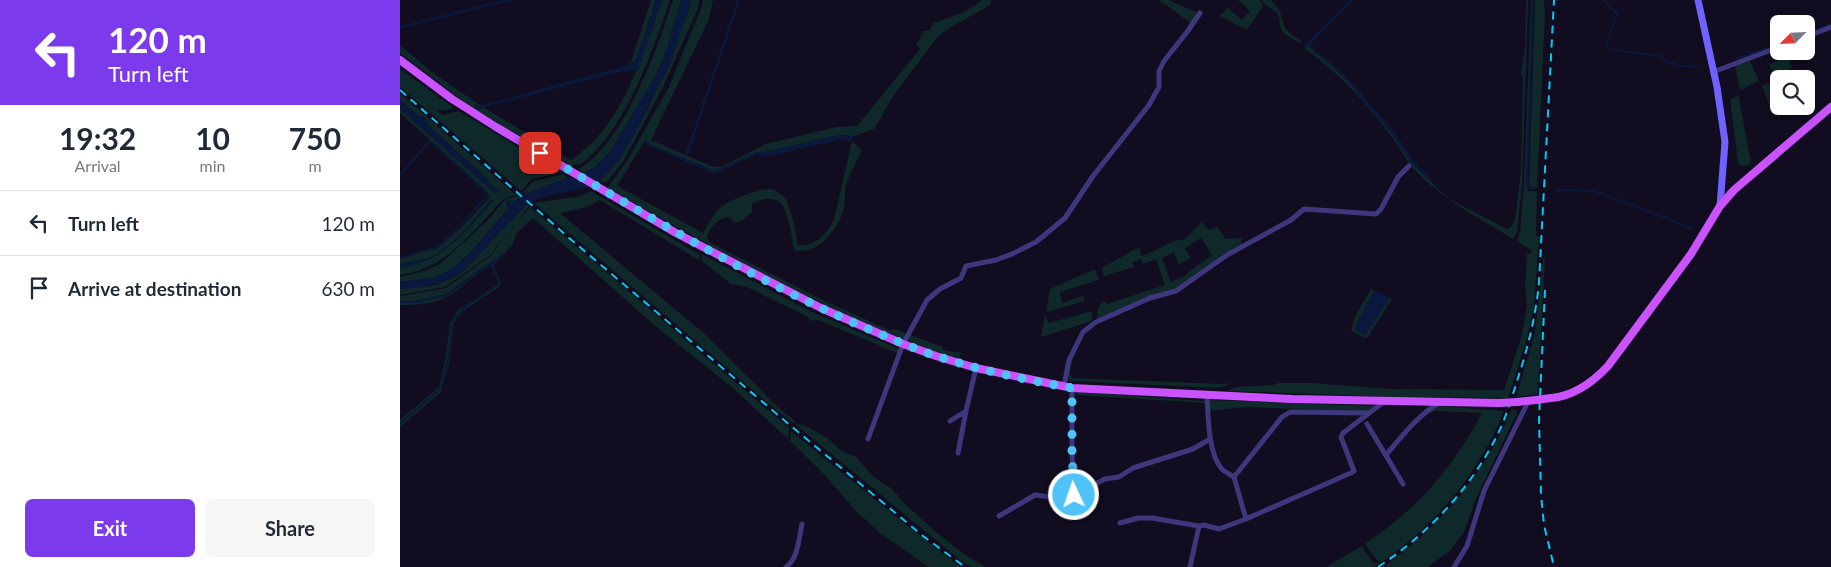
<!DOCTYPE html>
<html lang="en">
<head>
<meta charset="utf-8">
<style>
  body { margin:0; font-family:Lato,sans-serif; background:#f6f6f7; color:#1f2937; height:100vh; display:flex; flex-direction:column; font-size:19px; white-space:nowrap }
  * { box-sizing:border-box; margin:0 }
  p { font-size:16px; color:#747a83 }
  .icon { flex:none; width:28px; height:28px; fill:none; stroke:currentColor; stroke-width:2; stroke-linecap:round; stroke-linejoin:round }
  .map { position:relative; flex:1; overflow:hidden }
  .sheet { display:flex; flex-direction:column; background:#fff; width:400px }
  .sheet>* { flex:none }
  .guide { background:#7c3aed; color:#fff; overflow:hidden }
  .needle { width:32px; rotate:246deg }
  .controls { position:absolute; left:1370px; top:15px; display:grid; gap:10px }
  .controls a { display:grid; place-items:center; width:45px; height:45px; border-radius:8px; background:#fff; box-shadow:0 2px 12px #0003; font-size:25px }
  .pin { position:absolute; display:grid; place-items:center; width:42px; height:42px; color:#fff; margin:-21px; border-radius:10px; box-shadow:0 2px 8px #0006 }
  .me { position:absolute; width:55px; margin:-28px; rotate:357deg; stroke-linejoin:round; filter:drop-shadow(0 0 4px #0008) }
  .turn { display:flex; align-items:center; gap:18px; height:105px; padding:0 25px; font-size:22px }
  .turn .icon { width:65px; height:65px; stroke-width:2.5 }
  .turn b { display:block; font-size:35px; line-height:42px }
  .eta { display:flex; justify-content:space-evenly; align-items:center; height:85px; text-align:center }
  .eta b { font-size:30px; font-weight:700; line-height:35px }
  .cta { display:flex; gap:10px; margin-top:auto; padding:10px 25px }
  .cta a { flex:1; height:58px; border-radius:8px; background:#7c3aed; color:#fff; font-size:20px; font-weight:700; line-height:58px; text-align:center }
  .cta a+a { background:#f6f6f7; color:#1f2937 }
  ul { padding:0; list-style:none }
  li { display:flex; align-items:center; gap:15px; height:65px; padding:0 25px; border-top:1px solid #e0e1e3 }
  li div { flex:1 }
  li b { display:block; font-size:19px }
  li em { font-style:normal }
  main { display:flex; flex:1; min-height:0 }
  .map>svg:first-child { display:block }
  .green { fill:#0f2829; fill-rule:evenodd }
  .water { fill:#09183c }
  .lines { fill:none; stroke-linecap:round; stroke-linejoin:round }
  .stream { stroke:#09183c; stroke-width:2 }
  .street { stroke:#3f377e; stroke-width:5 }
  .secondary { stroke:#7162ff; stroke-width:7 }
  .primary { stroke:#cb52ff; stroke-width:8 }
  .rail { stroke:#00cbf5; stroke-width:2; stroke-dasharray:8 6; stroke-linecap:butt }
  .primary-bridge { stroke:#cb52ff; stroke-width:8 }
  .route { stroke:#4fc3f7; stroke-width:9; stroke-dasharray:0 16.2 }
</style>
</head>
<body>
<main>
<section class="sheet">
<div class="guide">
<div class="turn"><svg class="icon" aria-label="left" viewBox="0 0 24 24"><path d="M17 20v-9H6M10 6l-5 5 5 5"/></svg><div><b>120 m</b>Turn left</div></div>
</div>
<div class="eta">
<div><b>19:32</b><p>Arrival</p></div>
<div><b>10</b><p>min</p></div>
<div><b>750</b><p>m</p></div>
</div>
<ul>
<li><svg class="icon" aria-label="left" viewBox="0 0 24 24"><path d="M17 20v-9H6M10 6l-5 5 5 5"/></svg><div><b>Turn left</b></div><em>120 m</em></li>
<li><svg class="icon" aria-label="arrive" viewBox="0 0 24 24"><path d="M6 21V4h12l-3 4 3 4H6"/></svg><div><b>Arrive at destination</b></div><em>630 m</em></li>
</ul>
<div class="cta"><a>Exit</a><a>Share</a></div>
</section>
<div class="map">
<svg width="1431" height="567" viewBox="0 0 1431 567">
  <rect width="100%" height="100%" fill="#110c1f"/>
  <path class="green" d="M 251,0 L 256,0 L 236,61 L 226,66 L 231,62 Z
    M 262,0 L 270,0 C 253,51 223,136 178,166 L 177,164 L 170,166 L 71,107 L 0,53 L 0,45 L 31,71 L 78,104 L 74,106 L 78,109 L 83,107 L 171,160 C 224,125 242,55 262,0 Z
    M 273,0 L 281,0 L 266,52 L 257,73 L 236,110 L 210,152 L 194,168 L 183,173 L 178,169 C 223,146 258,47 273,0 Z
    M 292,0 L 299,0 L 298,8 L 263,87 L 224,160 L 206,183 L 199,180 C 243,138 270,57 292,0 Z
    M 303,0 L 313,0 L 309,19 L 251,140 L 311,166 L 321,167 L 366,144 L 436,127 L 457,126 L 520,49 L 516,45 L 524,31 L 529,31 L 534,22 L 538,22 L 563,12 L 574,6 L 582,0 L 591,0 L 590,5 C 573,16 552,24 537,38 L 493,96 L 474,129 L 454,136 L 439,135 L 365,152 L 358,152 L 315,171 L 251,145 L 245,140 L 217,186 L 303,233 C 308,225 313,214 320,208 C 327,201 361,188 371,189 C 375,190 381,194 384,197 C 390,203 397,235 398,245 C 416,247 427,233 434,219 L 452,141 L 462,150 C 457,160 451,171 447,182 C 444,190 446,200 444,208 C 438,230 420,253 396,251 C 392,247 393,243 392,237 C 387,211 383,188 352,204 L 352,212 L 343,220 L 334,223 L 328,217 C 316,220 312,225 307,237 L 309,242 L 425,301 L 489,330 L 496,329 L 507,334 L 504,339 C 401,298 304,242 207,188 L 227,161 L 268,89 L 301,9 Z
    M 759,0 L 768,0 L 798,13 L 791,23 Z
    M 838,0 L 860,0 L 863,6 L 847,30 L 819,16 L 828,8 L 842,20 L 850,11 Z
    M 862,0 L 871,0 C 883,12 880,16 886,29 C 889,35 898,37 902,42 L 900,43 C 894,39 884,36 881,29 C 879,23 880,18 877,13 C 872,7 866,7 862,0 Z
    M 1126,0 L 1128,0 L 1122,185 L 1117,232 L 1113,239 C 1077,217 1040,198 1011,166 C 1005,158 1000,148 994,140 C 969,106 939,72 904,48 L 907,45 L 947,80 L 996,139 L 1010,161 L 1040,191 L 1051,200 L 1107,229 L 1110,228 L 1115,220 L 1121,170 L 1123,77 L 1121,75 L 1125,48 Z
    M 1131,0 L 1133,1 C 1132,63 1128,126 1126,188 L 1128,191 L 1137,191 L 1136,236 L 1139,237 L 1134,308 L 1126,342 L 1108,398 L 995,397 L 827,391 L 836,387 L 873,385 L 878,383 L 912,383 L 991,389 L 1104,390 L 1121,338 L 1127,306 L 1125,288 L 1127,253 L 1131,254 L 1132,251 L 1117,241 L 1120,232 L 1124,185 Z
    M 1135,0 L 1144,0 L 1145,15 L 1137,188 L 1129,187 Z
    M 1388,57 L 1392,68 L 1373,75 L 1369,64 Z
    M 1350,61 L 1359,81 L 1340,90 L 1335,66 Z
    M 0,69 L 54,108 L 44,111 L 42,109 L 37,111 L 44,115 L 59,111 L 160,173 L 132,179 L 121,191 L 0,87 Z
    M 1376,80 L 1379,87 L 1379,100 L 1369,104 L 1362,86 Z
    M 0,93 L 116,195 C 102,196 96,208 86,218 C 61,245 38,270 0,275 L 0,268 C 43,261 65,232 93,201 L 91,200 C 75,219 53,246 31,257 C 21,261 10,262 0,264 L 0,259 L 38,248 L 61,228 L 90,197 L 82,187 L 0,113 L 0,109 L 96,194 L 87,179 L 0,100 Z
    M 1337,96 L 1339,97 L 1351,163 L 1345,166 L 1339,165 L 1338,162 L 1330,99 Z
    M 164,174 L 168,178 L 125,194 L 123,192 L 134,181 Z
    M 191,191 L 299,254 L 300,261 L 200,200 L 187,207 L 160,213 L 306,335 L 364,393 L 373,403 L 396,422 L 393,423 L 369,404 L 134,203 L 176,197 Z
    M 118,196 L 120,197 L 114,202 L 108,201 L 106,202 L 108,209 C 90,229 63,267 38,276 C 26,280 13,280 0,282 L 0,277 L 24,271 L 40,264 L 87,221 L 106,199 Z
    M 127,204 L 129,206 L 119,220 L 130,207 L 389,428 L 388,439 L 334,389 L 260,330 L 133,218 L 116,234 L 112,246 L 99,258 L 79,270 L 46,295 L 15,301 L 0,301 L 0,296 L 46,288 L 92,255 L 97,246 L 118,221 L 97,245 L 92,254 L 45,287 L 0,295 L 0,289 L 36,285 L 56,276 L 63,271 Z
    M 802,222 L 809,230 L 817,227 L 826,239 L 841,238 L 842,244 L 825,253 L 775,290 L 697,319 C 698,311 697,304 705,301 L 707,304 L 765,285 L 756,259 L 743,264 L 741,259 L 732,262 L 734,267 L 704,276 L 702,268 L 739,247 L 742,256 C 755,252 774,238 784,240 ZM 801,238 L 812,255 L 787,273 L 787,275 L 771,282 L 762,258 L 774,252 L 779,264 L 791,258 L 785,248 Z
    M 301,254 L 410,311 L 499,349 L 497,353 L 418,320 L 410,321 L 408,317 L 347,287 L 331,284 L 302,261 Z
    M 1143,258 L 1145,258 L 1138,394 L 1116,397 L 1135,333 Z
    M 101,259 L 94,265 L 101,283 L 100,286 L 67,308 L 57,318 L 54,324 L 49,364 L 41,392 L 0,427 L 0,420 L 39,387 L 45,361 L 50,323 L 58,310 L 96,286 L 98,282 L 91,266 C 74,274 62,289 46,297 C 33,305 14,305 0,305 L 0,302 L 15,302 L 47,296 L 80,271 Z
    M 695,269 L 699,280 L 660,292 L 662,303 L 683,296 L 685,301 L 647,312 L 646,311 L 650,289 Z
    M 971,289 L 975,291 L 972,294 L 955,328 L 956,330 L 965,335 L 990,297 L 992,299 L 968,337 L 964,338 L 951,331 L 955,316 Z
    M 692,311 L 692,321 L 641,337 L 645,314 L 649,323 Z
    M 684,334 L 672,360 L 670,375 L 672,378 L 821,384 L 833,383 L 818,388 L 669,381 C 664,365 677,348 684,334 Z
    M 510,335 L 543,347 L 543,350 L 561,353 L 559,358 L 539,353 L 507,340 Z
    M 676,392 L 805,401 L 805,403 L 676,395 Z
    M 808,400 L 974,406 L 969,412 L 846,407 L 810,411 Z
    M 1040,406 L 1104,411 C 1080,472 1036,525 982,562 L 977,560 L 965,544 C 1020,506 1050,471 1082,413 L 1036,411 L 1025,414 Z
    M 1112,409 L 1116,410 L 1117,413 L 1077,496 L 1064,532 L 1050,551 L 1028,567 L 987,567 L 986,565 C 1042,524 1084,474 1112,409 Z
    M 398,424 L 406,426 L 426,437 L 443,452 L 455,456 L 474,477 L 492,489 L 505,504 L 542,537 L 567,556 L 586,567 L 571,567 L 560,560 L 396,425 Z
    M 391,431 L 509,527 L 561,567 L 529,567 L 481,534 L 456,511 L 421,471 L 390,441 Z
    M 962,546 L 973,563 L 979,564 L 974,567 L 926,567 Z"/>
  <path class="water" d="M 101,0 L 114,0 L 0,29 L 0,26 Z
    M 256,0 L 262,0 L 238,70 L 223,71 L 78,109 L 74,107 L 78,104 L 82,105 L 232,64 L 236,61 Z
    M 281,0 L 292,0 C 284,20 278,41 271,62 C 266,74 259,85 253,96 C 239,123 223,165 197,182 C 175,196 145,190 125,206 L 63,271 C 43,285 23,287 0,289 L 0,282 C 13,280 26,280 38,276 C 63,267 90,229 108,209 L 109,206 L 106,202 L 108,201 L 114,202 L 127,193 L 194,168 L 210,152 L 257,73 L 266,52 Z
    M 337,0 L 340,0 L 288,156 L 286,156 L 285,155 Z
    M 950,0 L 954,0 L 911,44 L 911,46 L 946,76 L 994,131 L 1013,160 L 1051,201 L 1010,161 L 996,139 L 949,83 L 947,82 L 947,80 L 907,45 L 904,46 Z
    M 0,100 L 17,116 L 24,116 L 28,121 L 27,124 L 99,191 L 96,194 L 0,109 Z
    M 439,135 L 454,136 L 452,141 L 443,139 L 365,157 L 356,155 L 314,174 L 247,145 L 243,142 L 245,140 L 251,145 L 315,171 L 358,152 L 366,152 Z
    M 91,200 L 93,201 C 65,232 43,261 0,268 L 0,264 C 10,262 21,261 31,257 C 54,246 74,219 91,200 Z
    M 975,291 L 990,297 L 965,335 L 955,330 L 955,328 L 972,294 Z"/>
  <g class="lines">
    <path class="stream" d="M 1133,0 L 1127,184 L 1127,188 L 1134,189
      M 1204,0 L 1217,14 L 1206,45 L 1209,49 L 1260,56 L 1262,60 L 1281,66 L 1298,67
      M 1406,33 L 1431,24
      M 1336,59 L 1379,44
      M 0,175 L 30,141 L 81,187 L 87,193 L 86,197 L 89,197
      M 1157,190 L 1194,191 L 1274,221 L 1292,229
      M 0,258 L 37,247 L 60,227 L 86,197
      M 0,302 L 15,302 L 46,295 L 79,271 L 93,264 L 106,252
      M 0,423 L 38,391 L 42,385 L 47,365 L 53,320 L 66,306 L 99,284 L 93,264"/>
    <path class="street" d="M 1406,37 L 1431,27
      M 1313,72 L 1379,47
      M 664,386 L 669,360 L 683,332 L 696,322 L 750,298 L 776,291 L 827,255 L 891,220 L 904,209 L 976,214 L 981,209 L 998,177 L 1009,166
      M 550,421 L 566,411 L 576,368
      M 967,424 L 1003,484
      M 468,439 L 503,344 L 527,300 L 540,289 L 561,278 L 566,266 L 596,260 L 612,254 L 636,242 L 665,218 L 693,176 L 749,105 L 759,87 L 759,71 L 764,61 L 787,32 L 800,13
      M 558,453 L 566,411
      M 986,455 C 1002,436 1017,416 1039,403
      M 834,477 L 882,417 L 890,412 L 969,413
      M 674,495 L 705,479 L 719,477 L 733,468 L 793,449 L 810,439
      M 599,516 L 635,495 L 674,500 L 672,452 L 672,388
      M 846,519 L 953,472 L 954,471 L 941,437 L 943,433 L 985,401
      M 720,523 L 738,518 L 752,518 L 799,526
      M 386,567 C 398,559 399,538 402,524
      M 790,567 L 799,526 L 804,525 L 819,529 L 846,519 L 834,477 C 830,474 824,472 821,468 C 808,452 808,415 807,395
      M 1054,567 L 1067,546 L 1084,491 L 1128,402"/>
    <path class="secondary" d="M 1298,0 L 1317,87 L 1325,142 L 1320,206"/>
    <path class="primary" d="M 0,60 L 52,99 L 96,127 L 276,233 L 421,308 L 503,344 L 536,356 L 576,368 L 672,388 L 892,399 L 1099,403
      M 1151,398 C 1174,396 1193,382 1208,366 L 1291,254 L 1320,206 L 1334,190 L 1431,107
      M 1117,402 L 1136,400"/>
    <path class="rail" d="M 0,90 L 175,243 L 391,426 L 523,536 L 565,567
      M 1145,290 L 1139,419 L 1141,495 L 1144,525 L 1154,567
      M 978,567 C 1031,532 1076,483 1102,425 C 1108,410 1113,394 1118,378 C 1128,347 1136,315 1139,282 L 1154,0"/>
    <path class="primary-bridge" d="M 1136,400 L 1151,398
      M 1099,403 L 1117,402"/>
  </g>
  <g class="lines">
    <path class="route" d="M 140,153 C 245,214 348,277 459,325 C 485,336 510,347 536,356 C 580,370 626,380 672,388 L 672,452 L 674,495"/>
  </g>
</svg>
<div class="controls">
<a><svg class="needle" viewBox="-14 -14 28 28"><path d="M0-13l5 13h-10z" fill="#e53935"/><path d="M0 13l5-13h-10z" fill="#747a83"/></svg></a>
<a><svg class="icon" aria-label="search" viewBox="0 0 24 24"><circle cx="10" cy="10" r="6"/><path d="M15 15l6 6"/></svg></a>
</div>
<div class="pin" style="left:140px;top:153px;background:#d93025"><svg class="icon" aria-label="arrive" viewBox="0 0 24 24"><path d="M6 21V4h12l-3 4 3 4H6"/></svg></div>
<svg class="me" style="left:674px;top:495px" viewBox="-20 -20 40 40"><circle r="17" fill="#4fc3f7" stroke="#fff" stroke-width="3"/><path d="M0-11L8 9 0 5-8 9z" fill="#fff"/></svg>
</div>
</main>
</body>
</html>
